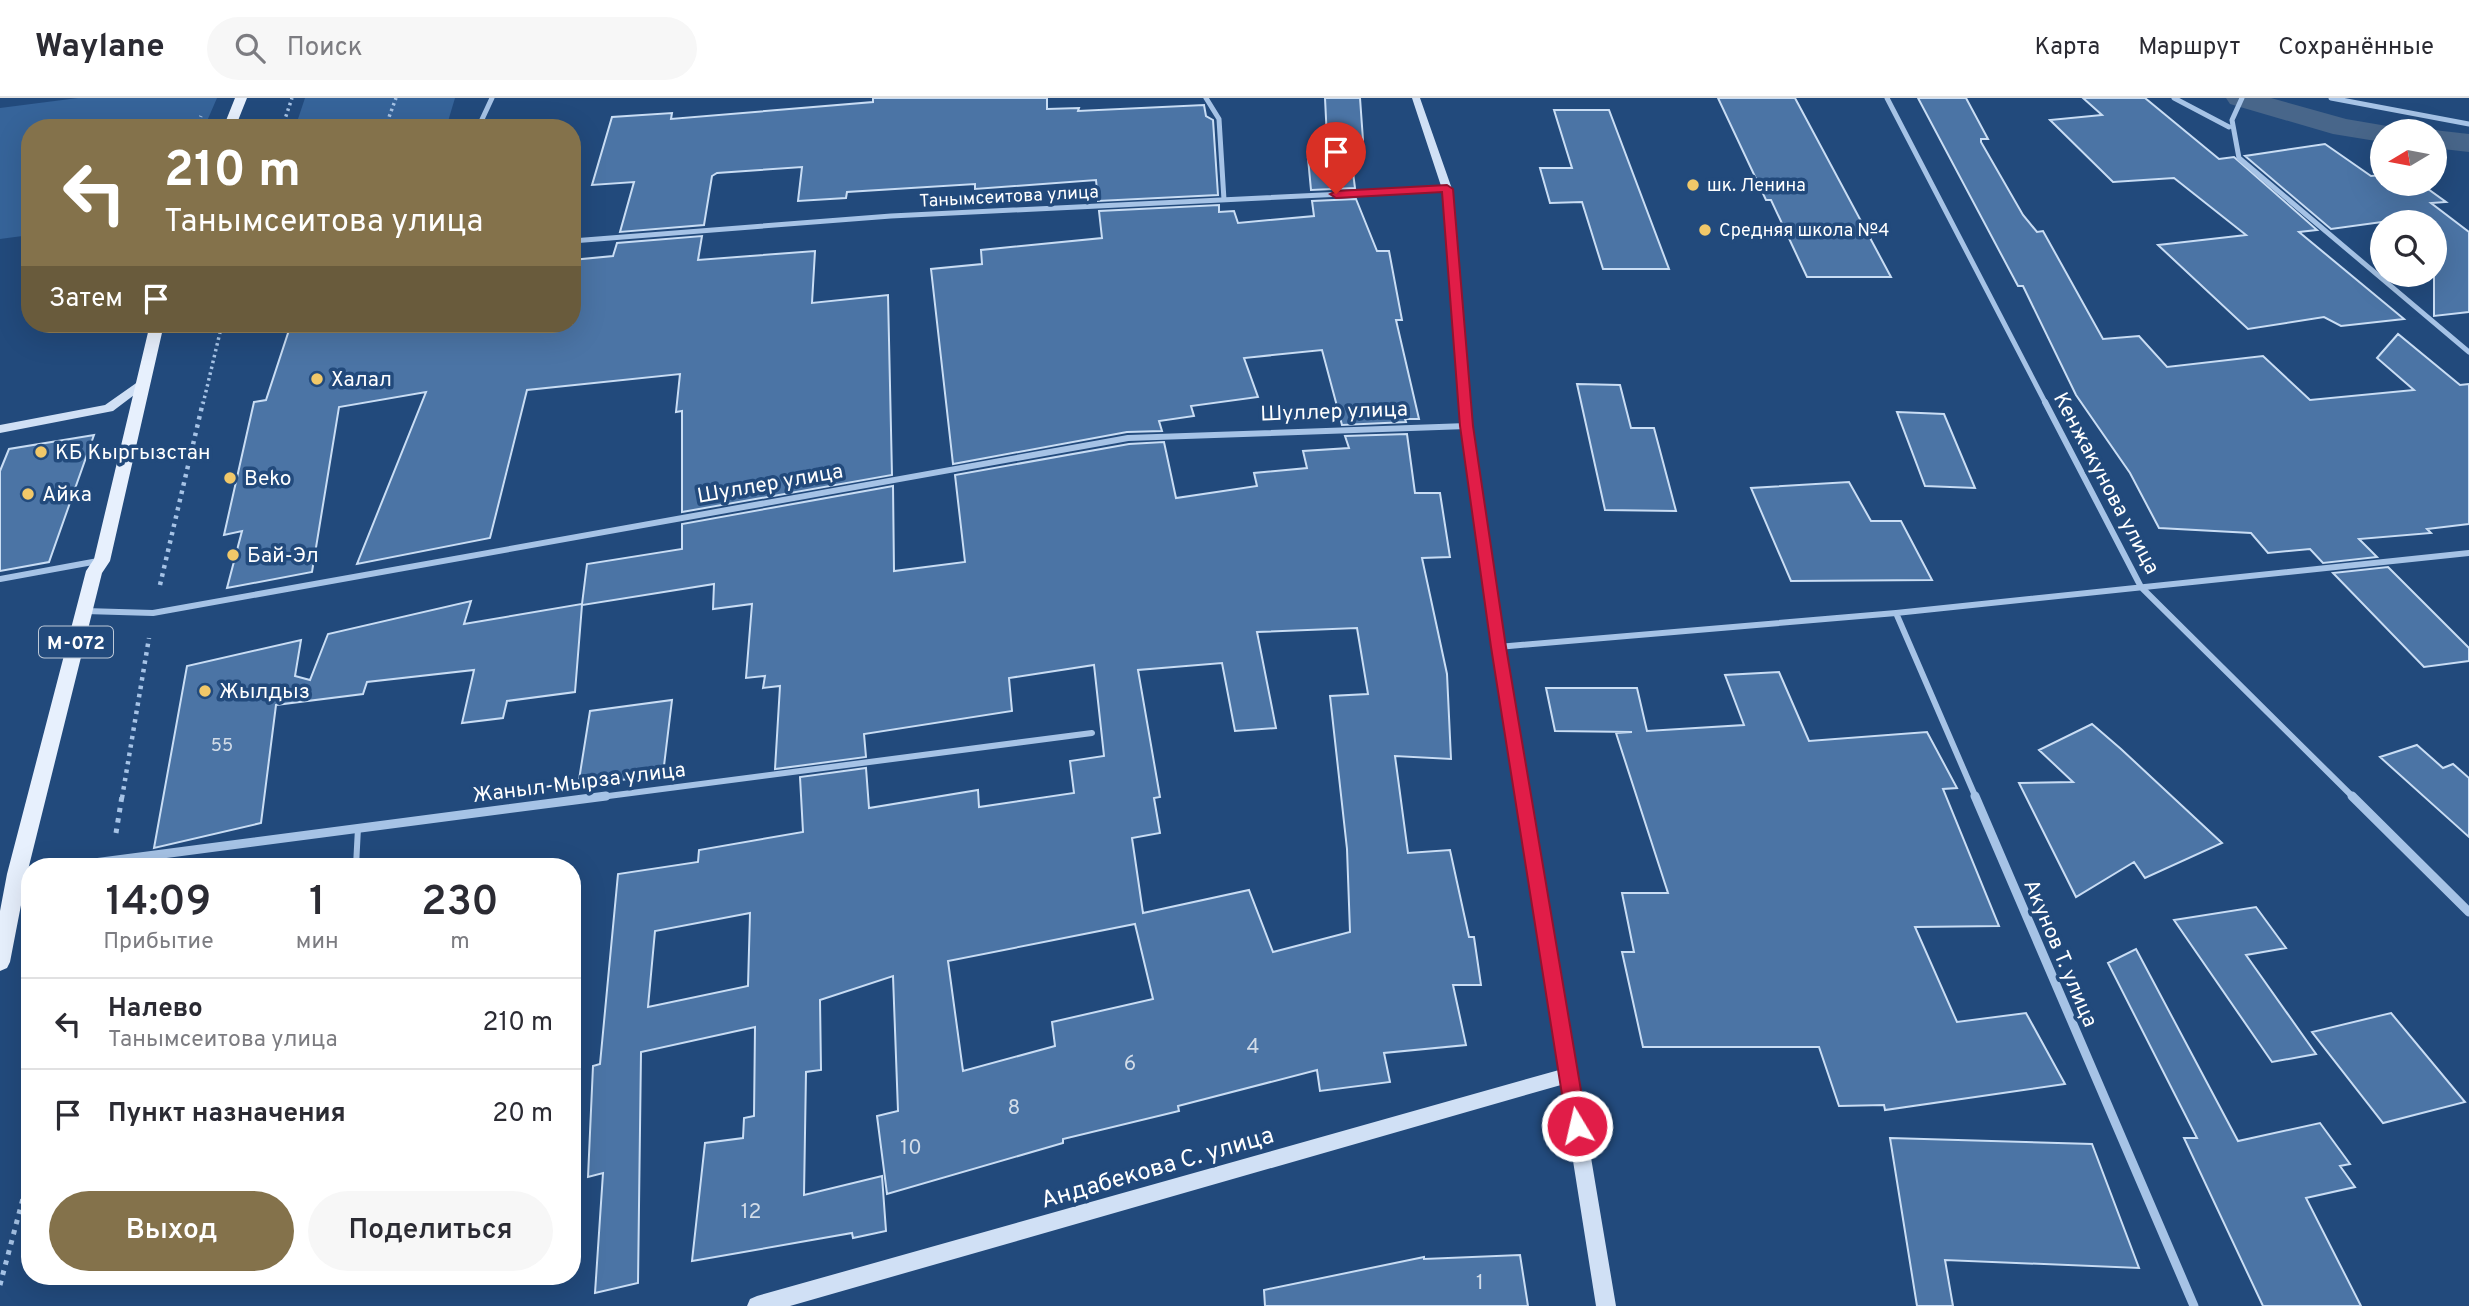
<!DOCTYPE html>
<html lang="ru">
<head>
<meta charset="utf-8">
<style>
  body { margin:0; font-family:Overpass,sans-serif; background:#f7f7f7; color:#2b2b33; height:100vh; display:flex; flex-direction:column; font-size:26px; white-space:nowrap }
  * { box-sizing:border-box; margin:0 }
  p { font-size:23px; color:#7c7c81 }
  .icon { flex:none; width:38px; height:38px; fill:none; stroke:currentColor; stroke-width:2; stroke-linecap:round; stroke-linejoin:round }
  .map { position:relative; flex:1; overflow:hidden }
  .panel { position:absolute; left:21px; top:760px; width:560px; height:427px; display:flex; flex-direction:column; background:#fff; border-radius:28px; box-shadow:0 7px 28px #0002 }
  .panel>* { flex:none }
  .guide { position:absolute; left:21px; top:21px; width:560px; height:214px; border-radius:28px; box-shadow:0 7px 28px #0002; background:#84724b; color:#fff; overflow:hidden }
  .needle { width:46px; rotate:260deg }
  .fabs { position:absolute; left:2370px; top:21px; display:grid; gap:14px }
  .fabs a { display:grid; place-items:center; width:77px; height:77px; border-radius:50%; background:#fff; box-shadow:0 7px 28px #0002; font-size:35px }
  .pin { position:absolute; display:grid; place-items:center; width:60px; height:60px; color:#fff; margin:-72px -30px; border-radius:50% 50% 50% 0; rotate:-45deg; box-shadow:0 0 7px #0007 }
  .pin .icon { rotate:45deg }
  .me { position:absolute; width:77px; margin:-38px; rotate:351deg; stroke-linejoin:round; filter:drop-shadow(0 0 5px #0008) }
  .turn { display:flex; align-items:center; gap:24px; height:147px; padding:0 28px; font-size:32px }
  .turn .icon { width:91px; height:91px; stroke-width:2.5 }
  .turn b { display:block; font-size:49px; line-height:60px }
  .then { display:flex; align-items:center; height:66px; padding:0 28px; background:#0003; gap:14px; font-size:26px }
  .eta { display:flex; justify-content:space-evenly; align-items:center; height:119px; text-align:center }
  .eta b { font-size:42px; font-weight:600; line-height:49px }
  .primary-button { display:flex; gap:14px; margin-top:auto; padding:14px 28px }
  .primary-button a { flex:1; height:80px; border-radius:42px; background:#84724b; color:#fff; font-size:28px; font-weight:600; line-height:80px; text-align:center }
  .primary-button a+a { background:#f7f7f7; color:#2b2b33 }
  ul { padding:0; list-style:none }
  li { display:flex; align-items:center; gap:21px; height:91px; padding:0 28px; border-top:2px solid #e1e1e2 }
  li div { flex:1 }
  li b { display:block; font-size:26px }
  li em { font-style:normal }
  header { display:flex; align-items:center; gap:42px; box-sizing:border-box; height:98px; padding:0 35px; background:#fff; border-bottom:2px solid #e1e1e2 }
  header strong { font-size:33px }
  nav { display:flex; gap:38px; margin-inline-start:auto; font-size:24px }
  .search { width:490px; height:63px; background:#f7f7f7; display:flex; align-items:center; gap:18px; box-sizing:border-box; padding:0 24px; border-radius:38px; color:#7c7c81; font-size:26px }
  .map>svg:first-child { display:block }
  .green { fill:#36649a }
  .lines { fill:none; stroke-linecap:round; stroke-linejoin:round }
  .canal { fill:#48668a; fill-rule:evenodd }
  .building { fill:#4b74a5; stroke:#c9ddf4; stroke-width:2; fill-rule:evenodd }
  .path-far2 { stroke:#a6c3e6; stroke-width:3.5; stroke-dasharray:2.5 3.5; stroke-linecap:butt }
  .path-far1 { stroke:#a6c3e6; stroke-width:4.5; stroke-dasharray:3.5 5; stroke-linecap:butt }
  .path { stroke:#a6c3e6; stroke-width:5; stroke-dasharray:4.5 6; stroke-linecap:butt }
  .lane { stroke:#a6c3e6; stroke-width:6 }
  .street-far2 { stroke:#a6c3e6; stroke-width:5 }
  .street-far1 { stroke:#a6c3e6; stroke-width:6 }
  .street { stroke:#a6c3e6; stroke-width:9 }
  .secondary { fill:#d0e0f5; fill-rule:evenodd }
  .primary { fill:#e7f0fd; fill-rule:evenodd }
  .route { fill:#e11d48; stroke:#92132f; stroke-width:2 }
  .poi-dot { fill:#f1c869; stroke:#224a7c; stroke-width:2.5 }
  .labels { text-anchor:middle; stroke-width:7; stroke-linejoin:round; paint-order:stroke }
  .far-poi-label { font-size:18px; fill:#fff; stroke:#224a7c; text-anchor:start }
  .far-street-label { font-size:18px; fill:#fff; stroke:#224a7c }
  .number-label { font-size:18px; fill:#d2dce8 }
  .shield { fill:#224a7c; stroke:#bdc9d8; stroke-width:2 }
  .shield-label { font-size:19px; font-weight:bold; fill:#fff }
  .poi-label { font-size:21px; fill:#fff; stroke:#224a7c; text-anchor:start }
  .street-label { font-size:21px; fill:#fff; stroke:#224a7c }
  .near-number-label { font-size:21px; fill:#d2dce8 }
  .near-street-label { font-size:24px; fill:#fff; stroke:#224a7c }
</style>
</head>
<body>
<header>
<strong>Waylane</strong>
<div class="search"><svg class="icon" aria-label="search" viewBox="0 0 24 24"><circle cx="10" cy="10" r="6"/><path d="M15 15l6 6"/></svg>Поиск</div>
<nav><a>Карта</a><a>Маршрут</a><a>Сохранённые</a></nav>
</header>
<div class="map">
<svg width="2469" height="1208" viewBox="0 0 2469 1208">
  <rect width="100%" height="100%" fill="#224a7c"/>
  <path class="green" d="M 78,0 L 217,0 L 204,30 L 30,30 L 30,137 L 0,141 L 0,10 Z
    M 305,0 L 455,0 L 446,30 L 295,30 Z"/>
  <g class="lines">
    <path class="canal" d="M 2226,0 L 2271,0 L 2346,21 L 2393,29 L 2396,33 L 2382,33 L 2382,44 L 2333,36 L 2230,6 Z
      M 2434,32 L 2469,36 L 2469,54 L 2434,50 L 2434,33 L 2429,33 Z"/>
  </g>
  <path class="building" d="M 873,0 L 1047,0 L 1047,11 L 1079,10 L 1078,13 L 1204,7 L 1206,18 L 1213,22 L 1218,97 L 1098,103 L 1096,82 L 975,91 L 975,86 L 847,94 L 846,100 L 798,103 L 802,69 L 717,75 L 712,78 L 704,127 L 620,134 L 634,84 L 592,87 L 612,19 L 672,15 L 671,21 L 873,4 Z
    M 1325,0 L 1360,0 L 1363,42 L 1327,41 Z
    M 1718,0 L 1795,0 L 1891,179 L 1807,179 L 1771,102 L 1766,102 Z
    M 1918,0 L 1966,0 L 1988,41 L 1981,41 L 1981,44 L 2023,117 L 2037,134 L 2043,133 L 2103,241 L 2139,238 L 2167,269 L 2263,258 L 2310,302 L 2414,292 L 2377,260 L 2398,236 L 2460,287 L 2469,286 L 2469,426 L 2427,431 L 2431,435 L 2359,441 L 2377,459 L 2323,465 L 2310,451 L 2268,455 L 2251,435 L 2159,430 L 2130,375 L 2076,297 L 2023,188 L 2018,188 Z
    M 2083,0 L 2145,0 L 2219,61 L 2234,59 L 2317,132 L 2299,134 L 2404,221 L 2341,228 L 2324,219 L 2248,231 L 2158,147 L 2246,137 L 2174,80 L 2113,84 L 2050,22 L 2102,17 Z
    M 1554,12 L 1609,12 L 1669,171 L 1603,171 L 1582,104 L 1550,105 L 1540,70 L 1572,70 Z
    M 2325,46 L 2371,78 L 2382,77 L 2382,86 L 2421,86 L 2446,104 L 2431,105 L 2469,134 L 2469,214 L 2434,218 L 2434,124 L 2382,124 L 2331,131 L 2245,58 Z
    M 1351,59 L 1355,90 L 1311,92 L 1308,60 Z
    M 1356,101 L 1377,153 L 1389,153 L 1402,222 L 1396,222 L 1419,321 L 1405,321 L 1406,324 L 1342,327 L 1322,252 L 1244,260 L 1258,299 L 1191,308 L 1194,318 L 1159,323 L 1162,333 L 1127,334 L 953,366 L 931,171 L 982,166 L 981,152 L 1102,140 L 1099,113 L 1219,107 L 1219,114 L 1234,113 L 1238,125 L 1314,118 L 1312,103 Z
    M 702,138 L 698,162 L 815,153 L 812,205 L 888,197 L 892,377 L 682,414 L 682,313 L 676,314 L 680,276 L 527,292 L 490,440 L 357,466 L 426,294 L 339,309 L 312,474 L 227,490 L 242,433 L 224,437 L 254,304 L 266,302 L 291,226 L 572,226 L 572,162 L 613,158 L 617,145 Z
    M 1577,286 L 1620,287 L 1631,330 L 1654,330 L 1676,413 L 1605,412 Z
    M 1897,314 L 1944,316 L 1975,390 L 1925,388 Z
    M 1407,336 L 1415,395 L 1440,395 L 1450,459 L 1422,460 L 1447,576 L 1451,661 L 1395,658 L 1408,755 L 1450,752 L 1469,839 L 1474,839 L 1481,887 L 1453,887 L 1466,947 L 1384,955 L 1390,984 L 1320,993 L 1317,972 L 1178,1008 L 1179,1013 L 1063,1041 L 1063,1045 L 887,1096 L 877,1018 L 898,1013 L 893,878 L 820,902 L 821,972 L 806,974 L 804,1097 L 882,1078 L 886,1133 L 853,1140 L 852,1135 L 692,1163 L 705,1045 L 743,1040 L 744,1020 L 754,1018 L 755,929 L 641,954 L 638,1185 L 595,1195 L 603,1075 L 588,1079 L 593,968 L 600,966 L 618,776 L 698,764 L 699,752 L 803,734 L 800,679 L 866,670 L 869,710 L 978,692 L 979,709 L 1074,695 L 1070,663 L 1104,658 L 1094,567 L 1009,580 L 1012,613 L 864,636 L 866,659 L 775,671 L 780,588 L 763,590 L 765,578 L 746,580 L 752,506 L 713,511 L 714,486 L 582,507 L 575,594 L 507,603 L 503,620 L 462,625 L 474,572 L 367,584 L 363,596 L 276,607 L 261,725 L 154,750 L 187,568 L 301,542 L 295,578 L 310,582 L 328,536 L 471,503 L 464,526 L 582,506 L 587,466 L 682,451 L 682,426 L 893,388 L 894,473 L 965,464 L 955,377 L 1129,346 L 1164,344 L 1176,400 L 1257,388 L 1254,375 L 1307,370 L 1303,353 L 1349,350 L 1345,338 ZM 1357,530 L 1368,596 L 1330,598 L 1347,751 L 1350,834 L 1273,854 L 1249,792 L 1143,815 L 1132,740 L 1160,735 L 1154,700 L 1160,699 L 1138,572 L 1222,565 L 1235,633 L 1276,630 L 1257,534 ZM 750,815 L 748,888 L 648,909 L 655,833 ZM 1135,826 L 1153,901 L 1052,924 L 1055,948 L 963,973 L 948,863 Z
    M 94,337 L 49,464 L 0,473 L 0,373 L 9,351 Z
    M 1849,384 L 1871,423 L 1901,423 L 1932,482 L 1791,483 L 1751,390 Z
    M 2388,469 L 2469,550 L 2469,563 L 2424,569 L 2333,475 Z
    M 1779,574 L 1809,643 L 1927,634 L 1957,690 L 1943,691 L 1999,828 L 1915,829 L 1957,924 L 2026,915 L 2065,986 L 1885,1012 L 1884,1007 L 1839,1008 L 1819,949 L 1643,949 L 1622,854 L 1634,854 L 1622,795 L 1668,795 L 1616,635 L 1632,634 L 1555,633 L 1546,590 L 1637,590 L 1647,633 L 1744,627 L 1725,577 Z
    M 672,602 L 663,676 L 578,688 L 590,613 Z
    M 2092,626 L 2121,651 L 2222,745 L 2145,780 L 2134,764 L 2076,799 L 2019,685 L 2073,684 L 2039,652 Z
    M 2417,647 L 2443,670 L 2453,666 L 2469,680 L 2469,739 L 2380,659 Z
    M 2256,809 L 2286,850 L 2246,857 L 2316,956 L 2272,964 L 2174,822 Z
    M 2136,851 L 2238,1043 L 2320,1025 L 2350,1066 L 2340,1068 L 2355,1089 L 2306,1100 L 2361,1208 L 2263,1208 L 2184,1040 L 2197,1040 L 2108,865 Z
    M 2391,915 L 2465,1004 L 2383,1025 L 2312,934 Z
    M 1890,1040 L 2092,1046 L 2139,1170 L 1945,1162 L 1953,1208 L 1917,1208 Z
    M 1520,1157 L 1528,1208 L 1265,1208 L 1264,1192 L 1424,1159 L 1424,1161 Z"/>
  <g class="lines">
    <path class="path-far2" d="M 196,30 L 201,18
      M 282,30 L 292,0
      M 385,30 L 396,0
      M 203,306 L 222,226"/>
    <path class="path-far1" d="M 160,487 L 203,304
      M 122,700 L 149,540"/>
    <path class="path" d="M 116,735 L 122,698
      M 0,1187 L 30,1074"/>
    <path class="lane" d="M 356,768 L 358,730"/>
    <path class="street-far2" d="M 1206,0 L 1219,21 L 1224,102
      M 1887,0 L 2046,306
      M 2174,0 L 2229,29
      M 2242,0 L 2232,22 L 2239,60 L 2469,254
      M 2331,0 L 2469,26
      M 478,30 L 492,0
      M 572,143 L 891,118 L 1447,91"/>
    <path class="street-far1" d="M 2045,304 L 2141,489 L 2354,700
      M 0,481 L 98,463
      M 85,513 L 153,515 L 1128,340 L 1467,328
      M 1896,515 L 1976,700
      M 1498,549 L 1896,515 L 2469,455
      M 593,700 L 1092,635"/>
    <path class="street" d="M 1975,698 L 2194,1208
      M 2352,698 L 2469,814
      M 71,768 L 606,698"/>
    <path class="secondary" d="M 1412,0 L 1420,0 L 1452,91 L 1473,328 L 1505,549 L 1616,1208 L 1596,1208 L 1561,987 L 790,1208 L 747,1208 L 750,1201 L 757,1198 L 1559,972 L 1491,549 L 1461,328 L 1442,91 Z
      M 142,281 L 146,282 L 146,288 L 113,313 L 0,335 L 0,327 L 105,307 Z"/>
    <path class="primary" d="M 235,0 L 247,0 L 235,30 L 223,30 Z
      M 150,226 L 164,226 L 110,463 L 102,475 L 27,776 L 10,864 L 7,870 L 0,873 L 0,813 L 7,776 L 86,473 L 94,461 Z"/>
  </g>
  <path class="route" d="M 1447,87 L 1453,91 L 1473,328 L 1506,549 L 1587,1028 L 1585,1035 L 1577,1038 L 1570,1035 L 1567,1028 L 1491,549 L 1460,328 L 1442,94 L 1336,100 L 1330,96 L 1336,93 Z"/>
  <g class="poi-dot">
    <circle cx="1693" cy="87" r="7"/>
    <circle cx="1705" cy="132" r="7"/>
    <circle cx="317" cy="281" r="7"/>
    <circle cx="41" cy="354" r="7"/>
    <circle cx="230" cy="380" r="7"/>
    <circle cx="28" cy="396" r="7"/>
    <circle cx="233" cy="457" r="7"/>
    <circle cx="205" cy="593" r="7"/>
  </g>
  <g class="labels">
    <g class="far-poi-label">
      <text x="1707" y="93">шк. Ленина</text>
      <text x="1719" y="138">Средняя школа №4</text>
    </g>
    <g class="far-street-label">
      <text transform="translate(1009 98) rotate(-3)" y="6">Танымсеитова улица</text>
    </g>
    <g class="number-label">
      <text x="222" y="653">55</text>
    </g>
    <rect class="shield" x="39" y="528.5" width="74" height="31" rx="5"/>
    <g class="shield-label">
      <text x="76" y="551">М-072</text>
    </g>
    <g class="poi-label">
      <text x="331" y="288">Халал</text>
      <text x="55" y="361">КБ Кыргызстан</text>
      <text x="244" y="387">Beko</text>
      <text x="42" y="403">Айка</text>
      <text x="247" y="464">Бай-Эл</text>
      <text x="219" y="600">Жылдыз</text>
    </g>
    <g class="street-label">
      <text transform="translate(1334 313) rotate(-2)" y="7">Шуллер улица</text>
      <text transform="translate(770 385) rotate(-10)" y="7">Шуллер улица</text>
      <text transform="translate(2107 385) rotate(62)" y="7">Кенжакунова улица</text>
      <text transform="translate(579 684) rotate(-7)" y="7">Жаныл-Мырза улица</text>
      <text transform="translate(2061 855) rotate(67)" y="7">Акунов Т. улица</text>
    </g>
    <g class="near-number-label">
      <text x="1253" y="955">4</text>
      <text x="1130" y="972">6</text>
      <text x="1014" y="1016">8</text>
      <text x="911" y="1056">10</text>
      <text x="751" y="1120">12</text>
      <text x="1480" y="1191">1</text>
    </g>
    <g class="near-street-label">
      <text transform="translate(1157 1069) rotate(-16)" y="8">Андабекова С. улица</text>
    </g>
  </g>
</svg>
<div class="fabs">
<a><svg class="needle" viewBox="-14 -14 28 28"><path d="M0-13l5 13h-10z" fill="#e53935"/><path d="M0 13l5-13h-10z" fill="#7c7c81"/></svg></a>
<a><svg class="icon" aria-label="search" viewBox="0 0 24 24"><circle cx="10" cy="10" r="6"/><path d="M15 15l6 6"/></svg></a>
</div>
<div class="pin" style="left:1336px;top:96px;background:#d93025"><svg class="icon" aria-label="arrive" viewBox="0 0 24 24"><path d="M6 21V4h12l-3 4 3 4H6"/></svg></div>
<svg class="me" style="left:1577px;top:1028px" viewBox="-20 -20 40 40"><circle r="17" fill="#e11d48" stroke="#fff" stroke-width="3"/><path d="M0-11L8 9 0 5-8 9z" fill="#fff"/></svg>
<div class="guide">
<div class="turn"><svg class="icon" aria-label="left" viewBox="0 0 24 24"><path d="M17 20v-9H6M10 6l-5 5 5 5"/></svg><div><b>210 m</b>Танымсеитова улица</div></div>
<div class="then">Затем<svg class="icon" aria-label="arrive" viewBox="0 0 24 24"><path d="M6 21V4h12l-3 4 3 4H6"/></svg></div>
</div>
<section class="panel">
<div class="eta">
<div><b>14:09</b><p>Прибытие</p></div>
<div><b>1</b><p>мин</p></div>
<div><b>230</b><p>m</p></div>
</div>
<ul>
<li><svg class="icon" aria-label="left" viewBox="0 0 24 24"><path d="M17 20v-9H6M10 6l-5 5 5 5"/></svg><div><b>Налево</b><p>Танымсеитова улица</p></div><em>210 m</em></li>
<li><svg class="icon" aria-label="arrive" viewBox="0 0 24 24"><path d="M6 21V4h12l-3 4 3 4H6"/></svg><div><b>Пункт назначения</b></div><em>20 m</em></li>
</ul>
<div class="primary-button"><a>Выход</a><a>Поделиться</a></div>
</section>
</div>
</body>
</html>
